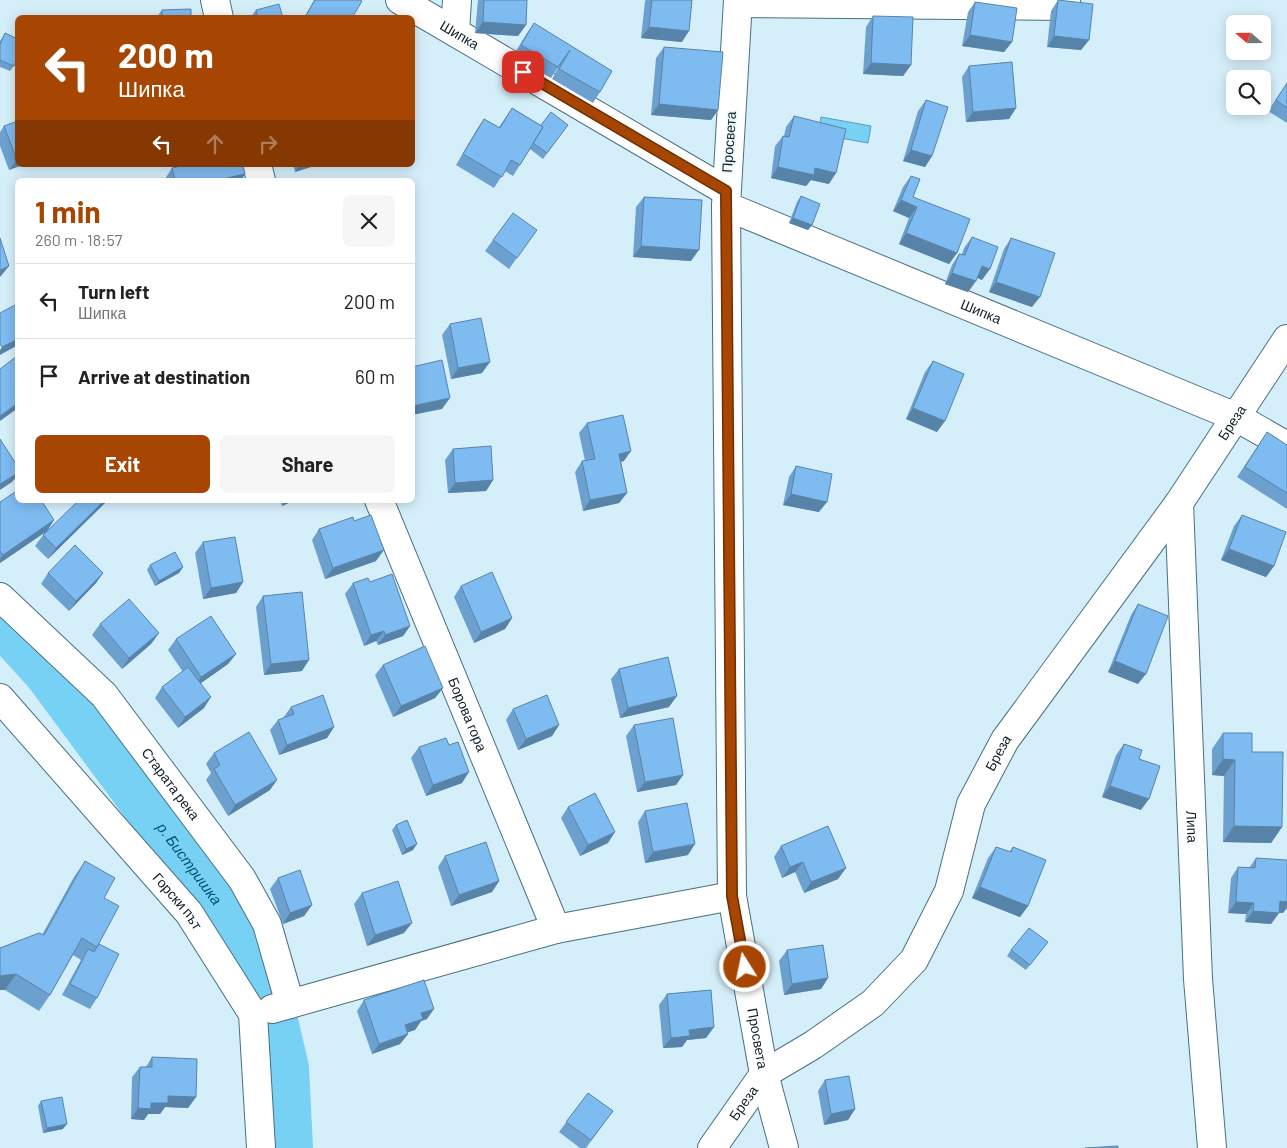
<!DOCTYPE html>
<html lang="en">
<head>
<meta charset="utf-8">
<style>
  body { margin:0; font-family:Barlow,sans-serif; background:#f6f6f6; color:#222; height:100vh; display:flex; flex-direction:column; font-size:19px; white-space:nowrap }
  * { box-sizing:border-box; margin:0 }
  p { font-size:16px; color:#767676 }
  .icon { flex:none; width:28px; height:28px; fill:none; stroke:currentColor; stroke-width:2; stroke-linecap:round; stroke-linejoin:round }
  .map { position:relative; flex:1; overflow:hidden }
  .details { position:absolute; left:15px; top:178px; width:400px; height:325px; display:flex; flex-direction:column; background:#fff; border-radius:8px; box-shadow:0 2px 12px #0003 }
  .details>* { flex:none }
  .top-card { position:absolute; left:15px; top:15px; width:400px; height:152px; border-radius:8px; box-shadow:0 2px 12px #0003; background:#a74602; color:#fff; overflow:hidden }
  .needle { width:32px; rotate:290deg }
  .controls { position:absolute; left:1226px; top:15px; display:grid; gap:10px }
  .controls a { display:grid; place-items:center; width:45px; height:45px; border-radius:8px; background:#fff; box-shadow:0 2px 12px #0003; font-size:25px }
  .pin { position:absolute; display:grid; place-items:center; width:42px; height:42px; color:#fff; margin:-21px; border-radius:10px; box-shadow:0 2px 8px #0006 }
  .me { position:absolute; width:55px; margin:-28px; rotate:350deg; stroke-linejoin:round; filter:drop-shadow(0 0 4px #0008) }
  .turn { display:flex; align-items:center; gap:18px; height:105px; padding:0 20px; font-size:22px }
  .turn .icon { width:65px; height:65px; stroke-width:2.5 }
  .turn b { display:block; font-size:35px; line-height:42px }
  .lanes { display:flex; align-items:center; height:48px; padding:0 20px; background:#0003; justify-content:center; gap:25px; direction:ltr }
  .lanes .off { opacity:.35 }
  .round { display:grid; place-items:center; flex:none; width:52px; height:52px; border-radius:8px; background:#f6f6f6 }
  .headline { display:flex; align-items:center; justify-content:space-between; height:85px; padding:0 20px }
  h1 { font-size:30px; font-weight:700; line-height:38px; color:#a74602 }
  .button { display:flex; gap:10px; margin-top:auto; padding:10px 20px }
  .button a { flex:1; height:58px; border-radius:8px; background:#a74602; color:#fff; font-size:20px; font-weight:700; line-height:58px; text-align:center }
  .button a+a { background:#f6f6f6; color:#222 }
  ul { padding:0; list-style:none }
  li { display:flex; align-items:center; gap:15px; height:75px; padding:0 20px; border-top:1px solid #e0e0e0 }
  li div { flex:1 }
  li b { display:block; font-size:19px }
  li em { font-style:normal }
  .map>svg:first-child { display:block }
  .water { fill:#77d1f5; stroke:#589cb7 }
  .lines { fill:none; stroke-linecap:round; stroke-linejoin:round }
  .river { stroke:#77d1f5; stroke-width:48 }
  .minor-casing { stroke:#477081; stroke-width:30 }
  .minor { stroke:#fff; stroke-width:28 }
  .wall { fill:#6ca1cf }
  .shaded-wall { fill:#5883a9 }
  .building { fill:#7ebbf1; stroke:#5883a9 }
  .route-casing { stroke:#6d2e01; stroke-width:12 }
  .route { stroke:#a74602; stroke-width:9 }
  .labels { text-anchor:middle; stroke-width:4; stroke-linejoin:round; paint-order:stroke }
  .street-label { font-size:14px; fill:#0f2027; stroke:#f0f9fc }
  .water-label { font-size:15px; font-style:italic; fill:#00526b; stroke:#f0f9fc }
</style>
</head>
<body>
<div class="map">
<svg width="1287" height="1148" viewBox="0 0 1287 1148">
  <rect width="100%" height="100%" fill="#d5effa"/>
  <path class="water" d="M 821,117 L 871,126 L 868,143 L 818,134 Z"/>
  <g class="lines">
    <path class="river" id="s1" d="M 0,620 L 48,673 L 241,934 L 266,987 L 285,1068 L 289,1148"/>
    <g class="minor-casing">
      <g id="minor">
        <path d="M 215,0 L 219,18"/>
        <path id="s2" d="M 400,0 L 726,191"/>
        <path id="s3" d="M 738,0 L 726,206 L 732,896 L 764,1074 L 784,1148"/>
        <path d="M 738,3 L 1067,6"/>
        <path d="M 455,32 L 457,0"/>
        <path d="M 257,165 L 261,180"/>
        <path id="s4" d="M 726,206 L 1236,417 L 1287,446"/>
        <path id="s5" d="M 379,500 L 556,929"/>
        <path id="s6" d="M 1179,503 L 1198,979 L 1212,1148"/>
        <path id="s7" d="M 0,597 L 104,695 L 242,879 L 267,924 L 290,1004"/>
        <path id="s8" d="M 0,698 L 189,913 L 253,1014 L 261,1148"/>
        <path d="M 272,1009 L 556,929 L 732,896"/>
        <path id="s9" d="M 712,1148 L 764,1074 L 813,1045 L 873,1003 L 914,960 L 949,891 L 971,804 L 1005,740 L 1179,503 L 1287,339"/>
      </g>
    </g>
    <use href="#minor" class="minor"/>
  </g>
  <path class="wall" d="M 314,0 L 360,0 L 352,18 L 304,18 Z
    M 478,0 L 527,0 L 526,25 L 518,36 L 475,33 Z
    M 646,0 L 692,0 L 682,42 L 641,38 L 645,1 Z
    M 1058,0 L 1089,40 L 1081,50 L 1047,47 L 1051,11 Z
    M 975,2 L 1012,42 L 1004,52 L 962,46 L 968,12 Z
    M 162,10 L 191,18 L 156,18 Z
    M 256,10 L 283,18 L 250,18 Z
    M 873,16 L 911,65 L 903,76 L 863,74 L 866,27 Z
    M 534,23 L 600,92 L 593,103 L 552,79 L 559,66 L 551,78 L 513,56 L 527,33 Z
    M 5,33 L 14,66 L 10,71 L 0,67 L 0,41 Z
    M 664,47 L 718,110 L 711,120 L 651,115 L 656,58 Z
    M 969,66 L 1016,108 L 1009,119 L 966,122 L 962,77 Z
    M 1287,83 L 1287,123 L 1268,111 Z
    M 926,100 L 932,156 L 925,167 L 903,161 L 918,111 Z
    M 512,108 L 541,125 L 568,125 L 543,159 L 530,149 L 513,176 L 505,171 L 494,188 L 456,165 L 477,129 L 484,119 L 499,127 Z
    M 794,116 L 829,184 L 811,180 L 806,186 L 771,178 L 775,146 L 783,136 L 784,136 L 786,127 Z
    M 18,121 L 18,165 L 9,170 L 0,146 L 0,132 L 4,126 Z
    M 293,165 L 317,165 L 295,172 Z
    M 172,168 L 245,174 L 241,180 L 165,180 L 165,179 Z
    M 911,176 L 913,197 L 957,253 L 949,264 L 899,244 L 909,218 L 893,211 L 903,187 Z
    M 801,196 L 812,225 L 808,230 L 789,223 L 797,202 Z
    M 644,197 L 691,261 L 633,257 L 636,207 Z
    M 537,230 L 509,269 L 485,251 L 493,240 Z
    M 972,237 L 982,280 L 977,278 L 976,281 L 968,292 L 945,284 L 952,265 L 959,254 L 962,254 L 964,248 Z
    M 1011,238 L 1032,307 L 989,292 L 1004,249 Z
    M 450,324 L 482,373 L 451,379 L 442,335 Z
    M 933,361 L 937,432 L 906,419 L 925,372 Z
    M 587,423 L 624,461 L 621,462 L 627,493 L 619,503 L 583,511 L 575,472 L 582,461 L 585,461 L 579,433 Z
    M 1267,432 L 1287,445 L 1287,509 L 1237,477 Z
    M 453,449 L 493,480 L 486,491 L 448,493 L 445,460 Z
    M 796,466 L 819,512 L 783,505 L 789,477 Z
    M 108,500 L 48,559 L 35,546 L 43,535 Z
    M 280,500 L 295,500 L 282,506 Z
    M 0,502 L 54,520 L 47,531 L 0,563 Z
    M 1242,515 L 1274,566 L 1266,577 L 1221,560 L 1234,526 Z
    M 354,521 L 376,561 L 325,579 L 312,540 L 319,529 Z
    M 203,542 L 243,582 L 236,593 L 203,599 L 195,553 Z
    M 150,565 L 183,567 L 179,573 L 155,586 L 147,570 Z
    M 48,573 L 103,573 L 96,583 L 69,611 L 41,584 Z
    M 370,582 L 410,626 L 403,636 L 378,645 L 376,641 L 364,646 L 345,594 L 353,583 Z
    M 461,586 L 512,618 L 505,629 L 474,643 L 454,597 Z
    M 263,596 L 302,671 L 264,675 L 256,607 Z
    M 1138,604 L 1138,684 L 1108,672 L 1131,615 Z
    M 100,624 L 159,633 L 151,644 L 122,669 L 92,635 Z
    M 176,639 L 236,654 L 228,664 L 201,683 L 204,708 L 178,728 L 155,698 L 162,687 L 183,672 L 168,650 Z
    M 383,665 L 443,688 L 435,698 L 393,717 L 375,675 Z
    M 619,669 L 669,707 L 620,718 L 611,679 Z
    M 291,707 L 334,727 L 327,738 L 279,755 L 270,730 L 278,720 L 283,718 Z
    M 513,709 L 559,725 L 552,736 L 518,750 L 506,720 Z
    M 634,725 L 683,775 L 676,785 L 637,792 L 626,736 Z
    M 1223,733 L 1252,752 L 1282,827 L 1271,843 L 1223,842 L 1224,776 L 1212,775 L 1212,749 Z
    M 1124,744 L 1139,759 L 1141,810 L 1102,797 L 1116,755 Z
    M 419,747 L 462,783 L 426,796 L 411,758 Z
    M 214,753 L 270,790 L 228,816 L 206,780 L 211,773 L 206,764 Z
    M 568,807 L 608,843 L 580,856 L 561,818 Z
    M 645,811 L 688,855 L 645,863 L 638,822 Z
    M 396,825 L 413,850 L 402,855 L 392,830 Z
    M 781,846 L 846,868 L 838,879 L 804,893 L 795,872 L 782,878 L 774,857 Z
    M 996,847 L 1009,852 L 1013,847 L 1028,906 L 1020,917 L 972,898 L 988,858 Z
    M 445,856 L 499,881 L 492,892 L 451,906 L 438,867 Z
    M 1256,858 L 1283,913 L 1279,913 L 1271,924 L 1245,922 L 1246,914 L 1228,913 L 1231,878 L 1238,867 L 1249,868 Z
    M 85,861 L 104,898 L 99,944 L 97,998 L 90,1009 L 62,995 L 81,960 L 73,955 L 50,995 L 39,1011 L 5,990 L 0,990 L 0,948 L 42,935 L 74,877 Z
    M 278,878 L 312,905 L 304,916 L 283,924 L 270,889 Z
    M 362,893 L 404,933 L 367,946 L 354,904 Z
    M 1048,942 L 1026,970 L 1007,956 L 1011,950 Z
    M 787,950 L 828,978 L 821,989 L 784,995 L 779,961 Z
    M 667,994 L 714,1027 L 706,1038 L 687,1040 L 682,1047 L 663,1048 L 659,1005 Z
    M 364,1000 L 427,1019 L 421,1021 L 415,1030 L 407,1032 L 408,1034 L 400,1044 L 372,1054 L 357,1011 Z
    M 152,1057 L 196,1097 L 188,1108 L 165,1107 L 160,1114 L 148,1114 L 144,1120 L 131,1119 L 132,1077 L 140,1067 L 146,1067 Z
    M 825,1080 L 855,1109 L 848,1120 L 824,1125 L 818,1091 Z
    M 588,1093 L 613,1111 L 586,1148 L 580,1148 L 559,1132 Z
    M 41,1101 L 63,1129 L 43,1133 L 38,1106 Z"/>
  <path class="shaded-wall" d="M 483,22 L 526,25 L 518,36 L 475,33 Z
    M 649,27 L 689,31 L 682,42 L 641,38 Z
    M 970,35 L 1012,42 L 1004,52 L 962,46 Z
    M 1054,36 L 1089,40 L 1081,50 L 1047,47 Z
    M 871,63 L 911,65 L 903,76 L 863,74 Z
    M 659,104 L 718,110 L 711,120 L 651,115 Z
    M 1016,108 L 1009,119 L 966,122 L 973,112 Z
    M 911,150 L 932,156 L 925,167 L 903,161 Z
    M 18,159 L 18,165 L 23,165 L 9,170 Z
    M 299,165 L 317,165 L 295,172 Z
    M 778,167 L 815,168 L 836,173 L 829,184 L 811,180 L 806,186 L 771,178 Z
    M 245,174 L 241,180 L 226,180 L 227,178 Z
    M 901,200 L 917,207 L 909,218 L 893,211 Z
    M 793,218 L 812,225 L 808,230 L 789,223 Z
    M 906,233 L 957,253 L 949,264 L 899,244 Z
    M 641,246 L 699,250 L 691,261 L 633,257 Z
    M 9,266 L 1,276 L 0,277 L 0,270 Z
    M 982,266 L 990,269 L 982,280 L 974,276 Z
    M 952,273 L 976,281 L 968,292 L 945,284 Z
    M 996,282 L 1040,297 L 1032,307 L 989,292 Z
    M 18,339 L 18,345 L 0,355 L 0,350 L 2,347 Z
    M 490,362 L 482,373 L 451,379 L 458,368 Z
    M 450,398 L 442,409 L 412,415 L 412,406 Z
    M 18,403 L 18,408 L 0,421 L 0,416 Z
    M 913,408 L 945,421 L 937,432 L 906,419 Z
    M 631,451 L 624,461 L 611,464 L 619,454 Z
    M 18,473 L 18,475 L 12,482 L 0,490 L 0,484 Z
    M 493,480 L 486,491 L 448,493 L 455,483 Z
    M 627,493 L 619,503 L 583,511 L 590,500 Z
    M 791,494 L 827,502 L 819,512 L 783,505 Z
    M 105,500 L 108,500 L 48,559 L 56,548 Z
    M 286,500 L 295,500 L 282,506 Z
    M 54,520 L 47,531 L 0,563 L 0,559 L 3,555 Z
    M 1229,549 L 1274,566 L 1266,577 L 1221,560 Z
    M 384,550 L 376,561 L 325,579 L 333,568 Z
    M 183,567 L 179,573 L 155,586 L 159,581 Z
    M 103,573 L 96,583 L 69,611 L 76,601 Z
    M 243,582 L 236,593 L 203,599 L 211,588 Z
    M 512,618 L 505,629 L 474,643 L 481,632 Z
    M 410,626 L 403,636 L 378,645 L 385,635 Z
    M 384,631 L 376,641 L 364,646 L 371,635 Z
    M 159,633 L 151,644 L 122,669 L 129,658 Z
    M 236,654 L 228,664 L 194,688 L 201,677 Z
    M 309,660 L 302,671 L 264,675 L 271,664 Z
    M 1115,661 L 1146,674 L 1138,684 L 1108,672 Z
    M 443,688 L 435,698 L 393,717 L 401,706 Z
    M 677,696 L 669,707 L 620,718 L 628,708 Z
    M 211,697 L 204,708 L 178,728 L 185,717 Z
    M 559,725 L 552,736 L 518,750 L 526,739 Z
    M 334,727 L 327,738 L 279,755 L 287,745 Z
    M 1223,759 L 1235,760 L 1224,776 L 1212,775 Z
    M 469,772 L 462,783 L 426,796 L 433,785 Z
    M 683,775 L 676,785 L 637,792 L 645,782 Z
    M 277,780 L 270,790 L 228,816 L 235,805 Z
    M 1110,786 L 1149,799 L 1141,810 L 1102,797 Z
    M 1234,826 L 1282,827 L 1271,843 L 1223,842 Z
    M 615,832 L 608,843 L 580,856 L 588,845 Z
    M 417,844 L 413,850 L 402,855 L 406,849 Z
    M 695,844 L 688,855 L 645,863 L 653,852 Z
    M 803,862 L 795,872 L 782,878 L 790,867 Z
    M 846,868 L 838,879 L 804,893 L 811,882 Z
    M 499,881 L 492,892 L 451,906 L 459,895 Z
    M 980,887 L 1028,906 L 1020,917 L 972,898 Z
    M 1280,901 L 1287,902 L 1287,908 L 1283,913 L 1272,912 Z
    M 1236,902 L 1254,903 L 1246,914 L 1228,913 Z
    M 312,905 L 304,916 L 283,924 L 290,913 Z
    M 1253,911 L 1279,913 L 1271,924 L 1245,922 Z
    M 412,923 L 404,933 L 367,946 L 375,935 Z
    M 16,974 L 5,990 L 0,990 L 0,976 Z
    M 828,978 L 821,989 L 784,995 L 792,984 Z
    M 434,1009 L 427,1019 L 421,1021 L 415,1030 L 397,1036 L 405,1025 L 421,1013 Z
    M 714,1027 L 706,1038 L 687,1040 L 682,1047 L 663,1048 L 671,1038 L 689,1030 Z
    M 408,1034 L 400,1044 L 372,1054 L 379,1044 Z
    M 168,1096 L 196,1097 L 188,1108 L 165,1107 L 160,1114 L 148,1114 L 144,1120 L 131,1119 L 138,1108 Z
    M 855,1109 L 848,1120 L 824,1125 L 831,1114 Z
    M 67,1124 L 63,1129 L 43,1133 L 47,1128 Z"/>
  <path class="building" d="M 315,0 L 360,0 L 362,1 L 352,18 L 307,18 L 305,17 Z
    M 484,0 L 527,0 L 526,25 L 483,22 Z
    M 652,0 L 692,0 L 689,31 L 649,27 Z
    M 1058,0 L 1093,4 L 1089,40 L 1054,36 Z
    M 975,2 L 1017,8 L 1012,42 L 970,35 Z
    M 279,4 L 283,18 L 258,18 L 256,10 Z
    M 191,9 L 191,18 L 162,18 L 162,10 Z
    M 873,16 L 913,17 L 911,65 L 871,63 Z
    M 534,23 L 612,71 L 600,92 L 559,69 L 570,50 L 558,67 L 521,45 Z
    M 5,33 L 18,39 L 18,57 L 14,66 L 0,60 L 0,45 Z
    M 664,47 L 723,52 L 718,110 L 659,104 Z
    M 1012,62 L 1016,108 L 973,112 L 969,66 Z
    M 1287,83 L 1287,108 L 1276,100 Z
    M 926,100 L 948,107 L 932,156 L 911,150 Z
    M 512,108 L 543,127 L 520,165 L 511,160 L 502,177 L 463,154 L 484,119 L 500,128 Z
    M 551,112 L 568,125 L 547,153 L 533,143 L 543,127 L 541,125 Z
    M 794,116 L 846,129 L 836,173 L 815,168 L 814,175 L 778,167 L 783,136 L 789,137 Z
    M 18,121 L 18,159 L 17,160 L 4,126 Z
    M 186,165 L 243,165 L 245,174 L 227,178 L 227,180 L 175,180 L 172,168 Z
    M 911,176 L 920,179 L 913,197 L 970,219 L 957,253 L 906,233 L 917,207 L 901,200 Z
    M 801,196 L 820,204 L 812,225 L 793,218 Z
    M 644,197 L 702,200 L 699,250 L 641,246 Z
    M 513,213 L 537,230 L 517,258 L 493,240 Z
    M 972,237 L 998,247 L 990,269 L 982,266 L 976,281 L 952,273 L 959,254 L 965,255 Z
    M 0,238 L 9,266 L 0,270 Z
    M 1011,238 L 1055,253 L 1040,297 L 996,282 Z
    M 15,305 L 18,308 L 18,339 L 2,347 L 0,344 L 0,313 Z
    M 481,318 L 490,362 L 458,368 L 450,324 Z
    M 17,356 L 18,403 L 0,416 L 0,369 Z
    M 442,360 L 450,398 L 412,406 L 412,367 Z
    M 933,361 L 964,374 L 945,421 L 913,408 Z
    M 623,415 L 631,451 L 619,454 L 627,493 L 590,500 L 582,461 L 595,459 L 587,423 Z
    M 1267,432 L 1287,445 L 1287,493 L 1245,467 Z
    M 0,439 L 18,467 L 18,473 L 0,484 Z
    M 491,446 L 493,480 L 455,483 L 453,449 Z
    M 796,466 L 832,474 L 827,502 L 791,494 Z
    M 18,490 L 18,500 L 41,500 L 54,520 L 3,555 L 0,551 L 0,502 Z
    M 79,500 L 105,500 L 56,548 L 43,535 Z
    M 371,515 L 384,550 L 333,568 L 319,529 L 353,517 L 354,521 Z
    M 1242,515 L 1286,532 L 1274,566 L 1229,549 Z
    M 235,537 L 243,582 L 211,588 L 203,542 Z
    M 75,545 L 103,573 L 76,601 L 48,573 Z
    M 175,552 L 183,567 L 159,581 L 150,565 Z
    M 492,572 L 512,618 L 481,632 L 461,586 Z
    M 392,574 L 410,626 L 385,635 L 384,631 L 371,635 L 353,583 L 368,578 L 370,582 Z
    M 302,592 L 309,660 L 271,664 L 263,596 Z
    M 129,599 L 159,633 L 129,658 L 100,624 Z
    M 1138,604 L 1168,616 L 1146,674 L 1115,661 Z
    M 211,616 L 236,654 L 201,677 L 176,639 Z
    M 425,646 L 443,688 L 401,706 L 383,665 Z
    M 668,657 L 677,696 L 628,708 L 619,669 Z
    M 188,667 L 211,697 L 185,717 L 162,687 Z
    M 323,695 L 334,727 L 287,745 L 278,720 L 294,714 L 291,707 Z
    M 547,695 L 559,725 L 526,739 L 513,709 Z
    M 673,718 L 683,775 L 645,782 L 634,725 Z
    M 249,732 L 277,780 L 235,805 L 214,769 L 220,765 L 214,753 Z
    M 1223,733 L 1252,733 L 1252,752 L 1283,752 L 1282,827 L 1234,826 L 1235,760 L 1223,759 Z
    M 446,738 L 449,745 L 458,742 L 469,772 L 433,785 L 419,747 Z
    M 1124,744 L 1142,750 L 1139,759 L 1160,766 L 1149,799 L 1110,786 Z
    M 595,793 L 615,832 L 588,845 L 568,807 Z
    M 687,803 L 695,844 L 653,852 L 645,811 Z
    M 407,820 L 417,844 L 406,849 L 396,825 Z
    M 828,826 L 846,868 L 811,882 L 803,862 L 790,867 L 781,846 Z
    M 486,842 L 499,881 L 459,895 L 445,856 Z
    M 996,847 L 1011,852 L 1013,847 L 1046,860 L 1028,906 L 980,887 Z
    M 1256,858 L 1287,860 L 1287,902 L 1280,901 L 1279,913 L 1253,911 L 1254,903 L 1236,902 L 1238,867 L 1255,868 Z
    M 85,861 L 115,878 L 104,898 L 119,906 L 97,947 L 82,938 L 50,995 L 16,974 L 0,976 L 0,948 L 39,933 L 44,935 Z
    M 300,870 L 312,905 L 290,913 L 278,878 Z
    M 398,881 L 412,923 L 375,935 L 362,893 Z
    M 1029,928 L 1048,942 L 1030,965 L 1011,950 Z
    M 99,944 L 119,954 L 97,998 L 70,984 L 88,949 L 94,952 Z
    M 823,945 L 828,978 L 792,984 L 787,950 Z
    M 424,980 L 434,1009 L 421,1013 L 423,1019 L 405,1025 L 408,1034 L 379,1044 L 364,1000 Z
    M 711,990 L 714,1027 L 689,1030 L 690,1036 L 671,1038 L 667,994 Z
    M 152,1057 L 197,1059 L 196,1097 L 168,1096 L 168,1103 L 151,1103 L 151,1109 L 138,1108 L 140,1067 L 152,1067 Z
    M 849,1076 L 855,1109 L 831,1114 L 825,1080 Z
    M 588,1093 L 613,1111 L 591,1140 L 566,1122 Z
    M 62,1097 L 67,1124 L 47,1128 L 41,1101 Z
    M 1118,1146 L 1118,1148 L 1085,1148 Z"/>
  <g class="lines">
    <g class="route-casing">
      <path id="route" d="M 523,72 L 726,191 L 732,896 L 745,967"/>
    </g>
    <use href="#route" class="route"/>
  </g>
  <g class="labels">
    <g class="street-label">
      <text dy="5" stroke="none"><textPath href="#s2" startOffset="69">Шипка</textPath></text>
      <text transform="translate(729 142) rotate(-86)" y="5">Просвета</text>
      <text dy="5" stroke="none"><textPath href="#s4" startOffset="276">Шипка</textPath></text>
      <text dy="5" stroke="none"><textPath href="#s9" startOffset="910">Бреза</textPath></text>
      <text dy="5" stroke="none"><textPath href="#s5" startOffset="232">Борова гора</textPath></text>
      <text dy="5" stroke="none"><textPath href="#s9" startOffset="505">Бреза</textPath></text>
      <text dy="5" stroke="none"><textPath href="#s7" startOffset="254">Старата река</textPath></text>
      <text dy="5" stroke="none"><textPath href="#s6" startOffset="324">Липа</textPath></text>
      <text dy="5" stroke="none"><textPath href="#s8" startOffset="270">Горски път</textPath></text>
      <text dy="5" stroke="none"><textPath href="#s3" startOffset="1041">Просвета</textPath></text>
      <text dy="5" stroke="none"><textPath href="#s9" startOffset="55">Бреза</textPath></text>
    </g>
    <g class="water-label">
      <text dy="5" stroke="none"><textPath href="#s1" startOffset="309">р. Бистришка</textPath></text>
    </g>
  </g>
</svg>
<div class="controls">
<a><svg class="needle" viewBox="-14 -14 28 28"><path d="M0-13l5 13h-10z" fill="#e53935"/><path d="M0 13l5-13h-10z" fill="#767676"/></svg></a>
<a><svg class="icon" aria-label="search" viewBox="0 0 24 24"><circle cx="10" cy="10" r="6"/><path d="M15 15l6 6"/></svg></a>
</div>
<div class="pin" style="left:523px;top:72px;background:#d93025"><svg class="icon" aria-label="arrive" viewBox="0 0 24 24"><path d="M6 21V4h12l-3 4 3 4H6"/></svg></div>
<svg class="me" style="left:745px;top:967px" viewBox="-20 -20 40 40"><circle r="17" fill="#a74602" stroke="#fff" stroke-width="3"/><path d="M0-11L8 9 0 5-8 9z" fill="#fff"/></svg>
<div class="top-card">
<div class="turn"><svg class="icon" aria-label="left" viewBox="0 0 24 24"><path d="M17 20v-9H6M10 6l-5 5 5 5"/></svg><div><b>200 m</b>Шипка</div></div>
<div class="lanes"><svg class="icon" aria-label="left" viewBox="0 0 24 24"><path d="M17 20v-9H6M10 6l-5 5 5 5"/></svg><svg class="icon off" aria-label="ahead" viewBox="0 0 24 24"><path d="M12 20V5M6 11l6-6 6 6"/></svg><svg class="icon off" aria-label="right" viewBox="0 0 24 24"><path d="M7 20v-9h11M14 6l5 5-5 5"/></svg></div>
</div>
<section class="details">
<div class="headline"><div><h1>1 min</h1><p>260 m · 18:57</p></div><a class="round"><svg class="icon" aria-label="close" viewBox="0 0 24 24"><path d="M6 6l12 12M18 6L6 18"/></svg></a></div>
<ul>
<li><svg class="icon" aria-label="left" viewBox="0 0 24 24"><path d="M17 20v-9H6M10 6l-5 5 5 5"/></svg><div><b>Turn left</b><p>Шипка</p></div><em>200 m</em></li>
<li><svg class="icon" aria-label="arrive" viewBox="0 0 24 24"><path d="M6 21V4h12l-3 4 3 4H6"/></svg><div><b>Arrive at destination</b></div><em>60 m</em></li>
</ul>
<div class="button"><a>Exit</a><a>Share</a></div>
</section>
</div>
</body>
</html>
